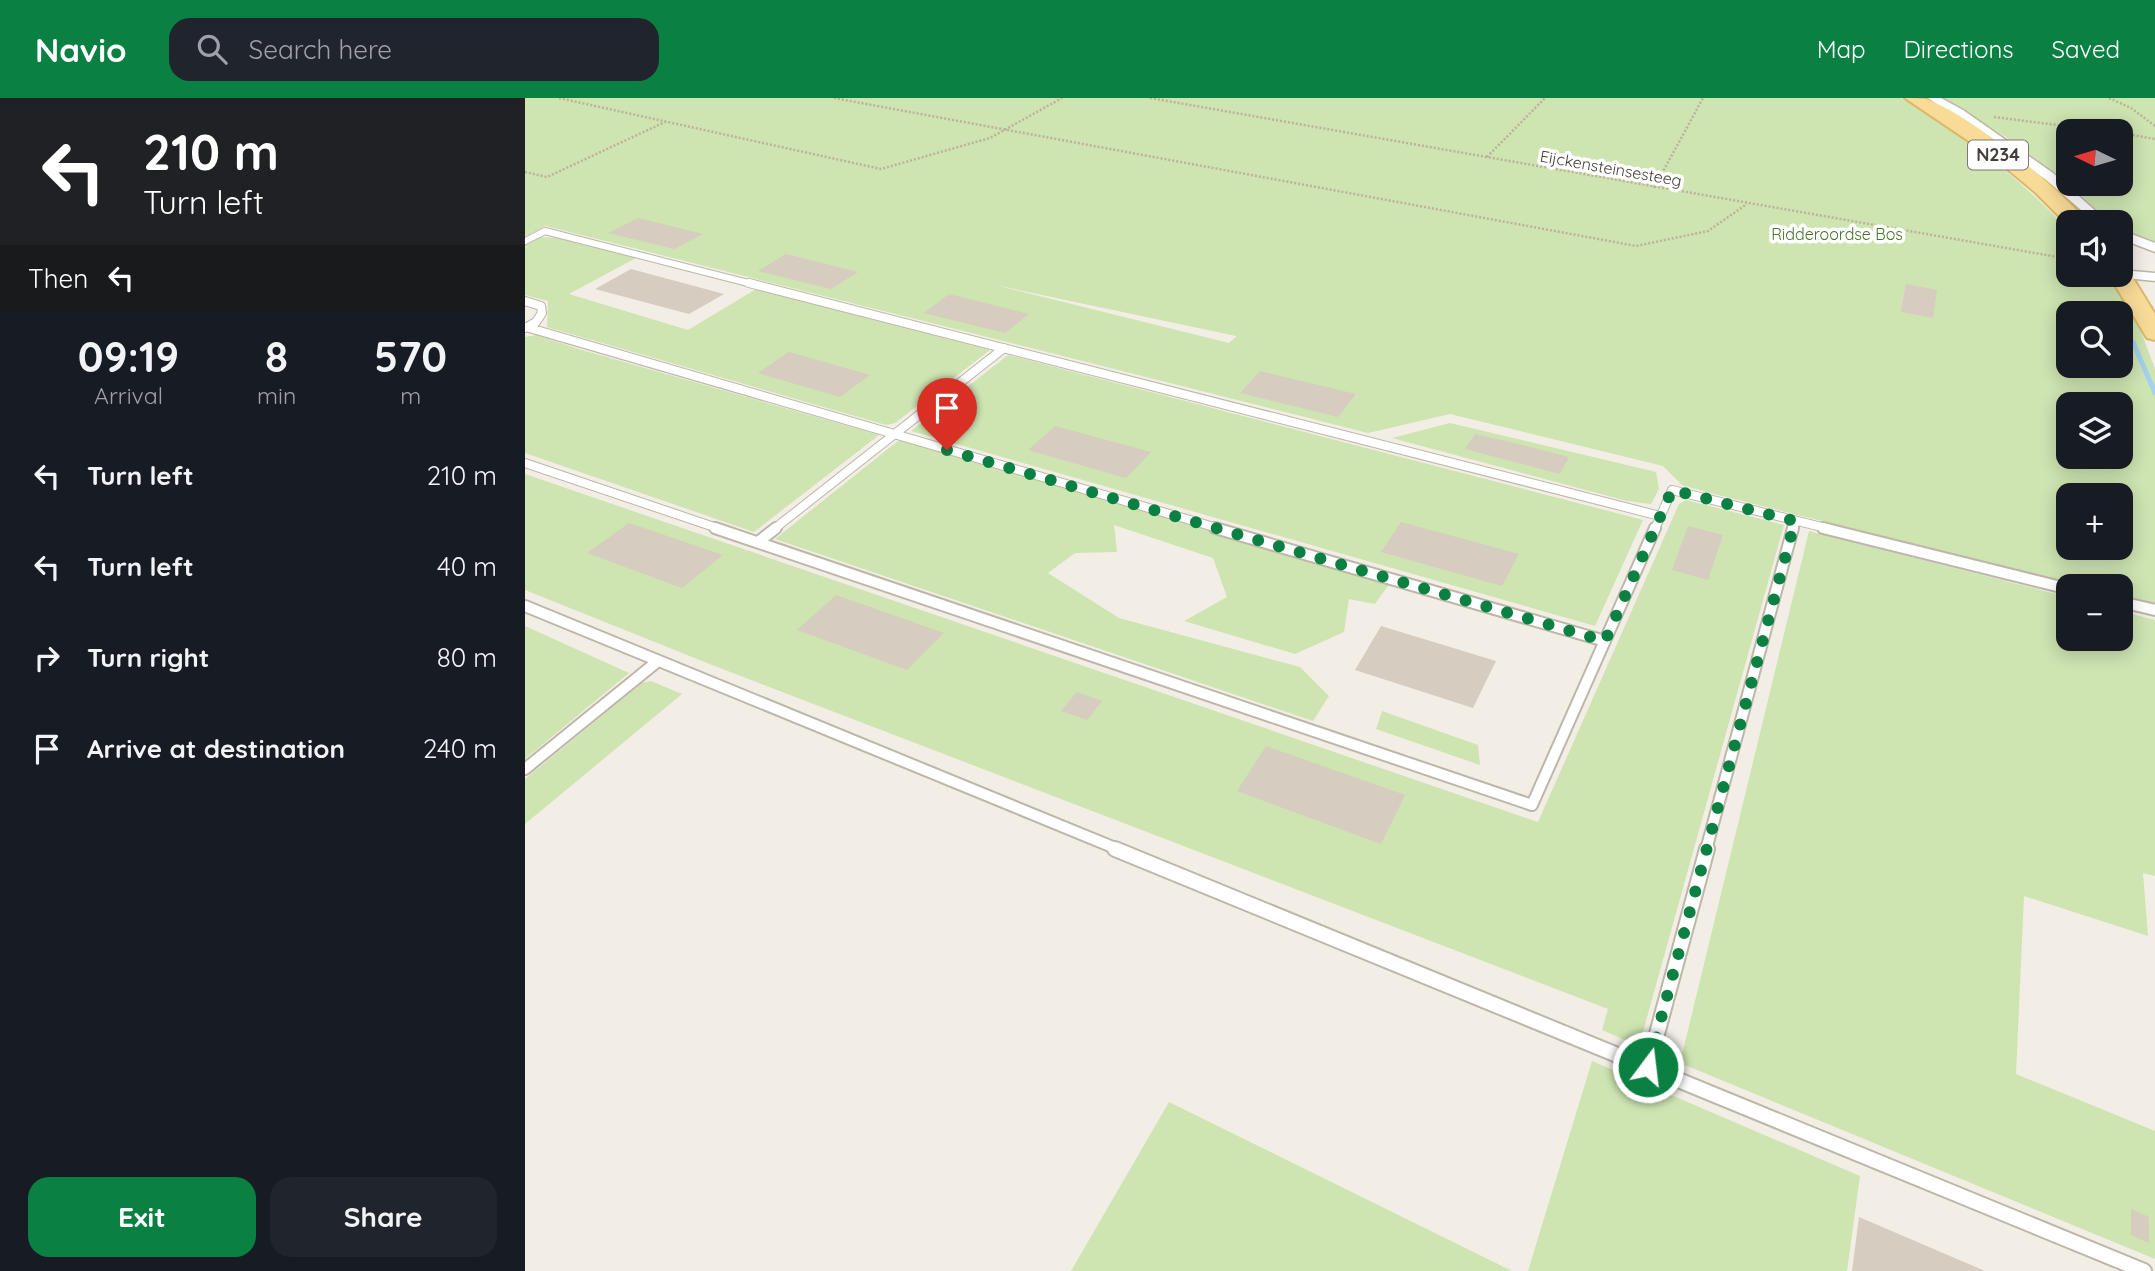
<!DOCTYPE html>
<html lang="en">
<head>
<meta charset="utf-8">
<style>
  body { margin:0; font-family:Quicksand,sans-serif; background:#20242c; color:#f1f3f6; height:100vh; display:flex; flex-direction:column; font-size:26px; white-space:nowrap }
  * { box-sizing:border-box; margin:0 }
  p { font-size:23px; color:#9ea1a6 }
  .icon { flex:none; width:38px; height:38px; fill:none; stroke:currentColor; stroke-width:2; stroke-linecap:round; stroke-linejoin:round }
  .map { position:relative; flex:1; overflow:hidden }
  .side { display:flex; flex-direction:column; background:#171b24; width:525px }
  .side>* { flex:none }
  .top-card { background:#202124; color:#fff; overflow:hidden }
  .needle { width:46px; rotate:275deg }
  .controls { position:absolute; left:1531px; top:21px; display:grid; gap:14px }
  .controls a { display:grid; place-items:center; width:77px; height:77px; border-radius:14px; background:#171b24; box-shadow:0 4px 18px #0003; font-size:35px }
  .pin { position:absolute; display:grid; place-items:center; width:60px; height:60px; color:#fff; margin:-72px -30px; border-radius:50% 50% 50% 0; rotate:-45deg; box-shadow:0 0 7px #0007 }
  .pin .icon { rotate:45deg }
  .me { position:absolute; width:77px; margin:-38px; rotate:15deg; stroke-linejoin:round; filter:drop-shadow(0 0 5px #0008) }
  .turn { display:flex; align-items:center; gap:24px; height:147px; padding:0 28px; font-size:32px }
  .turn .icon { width:91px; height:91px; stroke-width:2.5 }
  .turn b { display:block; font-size:49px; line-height:60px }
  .then { display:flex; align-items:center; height:66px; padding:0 28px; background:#0003; gap:14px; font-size:26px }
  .eta { display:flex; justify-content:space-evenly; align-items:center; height:119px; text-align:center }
  .eta b { font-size:42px; font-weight:700; line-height:49px }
  .primary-button { display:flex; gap:14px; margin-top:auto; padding:14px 28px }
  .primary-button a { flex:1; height:80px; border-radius:21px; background:#0b8043; color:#fff; font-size:28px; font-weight:700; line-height:80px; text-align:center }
  .primary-button a+a { background:#20242c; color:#f1f3f6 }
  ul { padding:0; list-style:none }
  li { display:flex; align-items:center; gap:21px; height:91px; padding:0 28px }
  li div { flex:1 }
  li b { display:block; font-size:26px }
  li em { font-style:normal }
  header { display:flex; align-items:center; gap:42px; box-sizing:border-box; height:98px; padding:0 35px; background:#0b8043; color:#fff }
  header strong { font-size:33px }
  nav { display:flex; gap:38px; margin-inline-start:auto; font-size:24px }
  .search { width:490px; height:63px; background:#20242c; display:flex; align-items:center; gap:18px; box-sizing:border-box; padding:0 24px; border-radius:21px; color:#9ea1a6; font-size:26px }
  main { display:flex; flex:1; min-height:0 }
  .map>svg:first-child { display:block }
  .green { fill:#cee4b1; fill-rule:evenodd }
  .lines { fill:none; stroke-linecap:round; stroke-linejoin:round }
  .stream { stroke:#a5d1ec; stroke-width:5 }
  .building { fill:#d6ccbf }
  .service-far3-casing { stroke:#bdb6a9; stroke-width:8 }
  .service-far2-casing { stroke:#bdb6a9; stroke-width:10 }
  .service-far1-casing { stroke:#bdb6a9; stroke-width:14 }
  .service-casing { stroke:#bdb6a9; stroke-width:18 }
  .minor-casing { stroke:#bdb6a9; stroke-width:3 }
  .primary-casing { stroke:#ddb769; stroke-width:4 }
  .path { stroke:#beb19b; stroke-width:2.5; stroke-dasharray:2 2; stroke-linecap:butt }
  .service-far3 { stroke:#fff; stroke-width:6 }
  .service-far2 { stroke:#fff; stroke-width:8 }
  .service-far1 { stroke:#fff; stroke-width:10 }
  .service { stroke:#fff; stroke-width:14 }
  .minor { fill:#fff; fill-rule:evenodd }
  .primary { fill:#f9db98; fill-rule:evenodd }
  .route { stroke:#0b8043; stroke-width:12; stroke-dasharray:0 21.6 }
  .labels { text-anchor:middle; stroke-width:7; stroke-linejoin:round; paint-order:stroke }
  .far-street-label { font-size:16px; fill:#443e36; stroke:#fff }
  .far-park-label { font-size:16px; fill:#49732c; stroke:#fff }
  .shield { fill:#fff; stroke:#7c7872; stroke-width:2 }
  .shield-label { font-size:18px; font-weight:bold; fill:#443e36 }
</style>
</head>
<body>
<header>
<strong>Navio</strong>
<div class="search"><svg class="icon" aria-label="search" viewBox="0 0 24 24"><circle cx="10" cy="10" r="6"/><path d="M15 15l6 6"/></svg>Search here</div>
<nav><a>Map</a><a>Directions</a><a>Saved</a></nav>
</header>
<main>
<section class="side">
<div class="top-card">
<div class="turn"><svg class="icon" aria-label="left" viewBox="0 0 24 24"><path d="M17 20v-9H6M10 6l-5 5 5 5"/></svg><div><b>210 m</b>Turn left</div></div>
<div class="then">Then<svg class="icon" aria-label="left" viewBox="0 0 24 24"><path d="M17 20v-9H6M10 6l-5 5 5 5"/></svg></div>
</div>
<div class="eta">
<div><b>09:19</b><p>Arrival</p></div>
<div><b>8</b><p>min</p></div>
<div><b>570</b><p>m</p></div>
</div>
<ul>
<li><svg class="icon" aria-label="left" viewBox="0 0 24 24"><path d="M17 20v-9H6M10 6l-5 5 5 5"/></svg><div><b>Turn left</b></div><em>210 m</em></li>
<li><svg class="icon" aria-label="left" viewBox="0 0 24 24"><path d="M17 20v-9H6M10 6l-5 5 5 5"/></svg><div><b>Turn left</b></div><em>40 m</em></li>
<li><svg class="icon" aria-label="right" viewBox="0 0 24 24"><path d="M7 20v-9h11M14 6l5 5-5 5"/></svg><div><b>Turn right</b></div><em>80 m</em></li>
<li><svg class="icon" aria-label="arrive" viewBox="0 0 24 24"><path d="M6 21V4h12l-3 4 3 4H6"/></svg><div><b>Arrive at destination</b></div><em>240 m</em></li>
</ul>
<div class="primary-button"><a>Exit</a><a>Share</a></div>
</section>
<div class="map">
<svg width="1630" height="1173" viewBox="0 0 1630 1173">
  <rect width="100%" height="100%" fill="#f2eee6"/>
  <path class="green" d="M 0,0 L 1376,0 C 1438,36 1494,79 1543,132 L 1544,177 L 1584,177 L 1611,220 L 1630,271 L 1630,506 L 1596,498 L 1596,488 L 1558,488 L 1185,395 L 1157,387 L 1138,368 L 925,316 L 843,335 L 21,128 L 0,138 ZM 470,187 L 711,238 L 711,239 L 704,245 ZM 1544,215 L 1596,215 L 1596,268 L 1544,268 ZM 1544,306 L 1596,306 L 1596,359 L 1544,359 ZM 1544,397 L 1596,397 L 1596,450 L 1544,450 Z
    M 1415,0 L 1630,0 L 1630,147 L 1596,130 L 1596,124 C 1575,124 1559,98 1544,86 L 1596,86 L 1596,33 L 1544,33 L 1544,86 L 1481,39 Z
    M 15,139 L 34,140 L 111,160 L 44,196 L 163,232 L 231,191 L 465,252 L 370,325 L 361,327 L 22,229 L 23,203 L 0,197 L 0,146 Z
    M 11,237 L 57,252 L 354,337 L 229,434 L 0,355 L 0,239 Z
    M 483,257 L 1118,422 L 1070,528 L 386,333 Z
    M 925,325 L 1131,374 L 1134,391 L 1126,406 L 1102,403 L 867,340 Z
    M 373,343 L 380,343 L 865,485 L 850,506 L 824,501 L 819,534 L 770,556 L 659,523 L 702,499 L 688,460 L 589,427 L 592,454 L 550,455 L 523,475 L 594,520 L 775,569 L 804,598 L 788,623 L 250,441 Z
    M 0,376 L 1013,724 L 1154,406 L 1161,402 L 1259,427 L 1114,948 L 1077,932 L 1083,911 L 187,567 L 0,492 Z
    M 1284,433 L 1543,499 L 1544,541 L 1596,541 L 1596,513 L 1630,522 L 1630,778 L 1618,775 L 1623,838 L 1499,798 L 1491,976 L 1630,1033 L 1630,1161 L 1155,965 Z
    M 0,528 L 104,575 L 0,661 Z
    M 126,583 L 157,596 L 0,726 L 0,681 L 117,585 Z
    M 857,613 L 953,647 L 955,667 L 851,631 Z
    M 1067,963 L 1335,1078 L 1322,1173 L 1003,1173 Z
    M 644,1004 L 987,1173 L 546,1173 Z"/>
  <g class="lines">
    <path class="stream" d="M 1608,244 L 1630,295"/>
  </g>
  <path class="building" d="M 113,120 L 178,136 L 149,151 L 83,135 Z
    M 261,156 L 333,174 L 306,191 L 233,173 Z
    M 106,171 L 199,196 L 164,216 L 70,191 Z
    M 1381,186 L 1412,192 L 1408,220 L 1376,214 Z
    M 424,196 L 504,216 L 480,235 L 399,215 Z
    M 264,254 L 345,277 L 315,299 L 233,275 Z
    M 735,273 L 831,296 L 813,319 L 715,295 Z
    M 530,328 L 626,354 L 601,380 L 503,352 Z
    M 950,336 L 993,346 L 1044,359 L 1035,376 L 940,351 Z
    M 876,424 L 994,456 L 977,488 L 856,454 Z
    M 104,425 L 198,457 L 157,490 L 62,455 Z
    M 1163,428 L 1198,437 L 1183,482 L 1147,472 Z
    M 311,497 L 419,535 L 382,572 L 272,532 Z
    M 856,528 L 971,563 L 948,610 L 830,572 Z
    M 552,594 L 577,603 L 562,622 L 536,613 Z
    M 741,648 L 880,697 L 856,746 L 712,693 Z
    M 1606,1111 L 1624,1119 L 1624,1145 L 1606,1137 Z
    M 1334,1119 L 1460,1173 L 1327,1173 Z"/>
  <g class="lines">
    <g class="service-far3-casing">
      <path id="service-far3" d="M 0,143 L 20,133 L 231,187"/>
    </g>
    <g class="service-far2-casing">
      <path id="service-far2" d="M 224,185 L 1135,418
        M 0,203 L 16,208 L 17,215 L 11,224 L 0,230
        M 1,229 L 696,431
        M 0,365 L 195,431
        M 249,431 L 479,250
        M 1130,431 L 1147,392 L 1305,431
        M 1268,431 L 1270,423"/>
    </g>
    <g class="service-far1-casing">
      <path id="service-far1" d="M 190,430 L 1007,707 L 1130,430
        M 690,430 L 1080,543
        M 1298,430 L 1544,491
        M 233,444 L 251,430
        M 1596,504 L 1630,512
        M 0,508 L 595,752
        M 0,671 L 133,563
        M 1181,752 L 1268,430"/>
    </g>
    <g class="service-casing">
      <path id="service" d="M 590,751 L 1619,1173
        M 1123,969 L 1182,751"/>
    </g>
    <g class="minor-casing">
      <path id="minor" d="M 1403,0 L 1416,0 L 1438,12 L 1528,75 L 1583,124 L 1570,124 L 1520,81 Z
        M 1596,132 L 1630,145 L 1630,154 L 1596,141 Z
        M 1596,172 L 1630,175 L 1630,183 L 1591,179 L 1590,177 L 1596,177 Z"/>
    </g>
    <g class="primary-casing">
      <path id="primary" d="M 1380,0 C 1386,0 1395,0 1401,1 C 1439,13 1538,91 1561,124 L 1544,124 L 1544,128 L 1510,94 L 1469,60 Z
        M 1596,171 L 1603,172 L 1630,216 L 1630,242 L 1622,240 L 1584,177 L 1596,177 Z"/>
    </g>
    <path class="path" d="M 34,0 L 356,71 L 465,40 L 537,0
      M 309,0 L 1111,148 L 1183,133 L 1222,106
      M 625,0 L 1544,161
      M 1584,0 L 1606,10 L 1630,28
      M 1469,19 L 1579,33
      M 1596,35 L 1630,41
      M 962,59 L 1020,0
      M 0,74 L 22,79 L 140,24
      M 1129,90 L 1178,0"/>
    <use href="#service-far3" class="service-far3"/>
    <use href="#service-far2" class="service-far2"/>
    <use href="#service-far1" class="service-far1"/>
    <use href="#service" class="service"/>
    <use href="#minor" class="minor"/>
    <use href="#primary" class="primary"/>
  </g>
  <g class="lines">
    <path class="route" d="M 422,352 L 1080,543 L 1147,392 L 1270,423 L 1123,969"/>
  </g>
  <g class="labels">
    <g class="far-street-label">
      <text transform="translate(1086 70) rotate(10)" y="6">Eijckensteinsesteeg</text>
    </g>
    <g class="far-park-label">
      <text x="1312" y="142">Ridderoordse Bos</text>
    </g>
    <rect class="shield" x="1443" y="42.5" width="60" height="29" rx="5"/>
    <g class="shield-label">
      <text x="1473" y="63">N234</text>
    </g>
  </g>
</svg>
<div class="controls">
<a><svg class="needle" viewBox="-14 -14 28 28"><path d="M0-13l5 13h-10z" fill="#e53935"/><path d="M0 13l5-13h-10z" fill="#9ea1a6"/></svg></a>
<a><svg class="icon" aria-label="sound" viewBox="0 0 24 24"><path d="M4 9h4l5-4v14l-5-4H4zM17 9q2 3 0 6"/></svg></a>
<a><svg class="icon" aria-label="search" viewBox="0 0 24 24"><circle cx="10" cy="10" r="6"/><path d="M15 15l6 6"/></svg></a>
<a><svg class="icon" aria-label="layers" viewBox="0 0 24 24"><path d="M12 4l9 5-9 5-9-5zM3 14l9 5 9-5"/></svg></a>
<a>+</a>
<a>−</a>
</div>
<div class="pin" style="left:422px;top:352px;background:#d93025"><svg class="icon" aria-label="arrive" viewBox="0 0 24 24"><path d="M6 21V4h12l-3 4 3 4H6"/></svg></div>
<svg class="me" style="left:1123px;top:969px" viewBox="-20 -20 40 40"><circle r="17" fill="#0b8043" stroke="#fff" stroke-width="3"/><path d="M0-11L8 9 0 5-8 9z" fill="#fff"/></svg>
</div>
</main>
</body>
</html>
